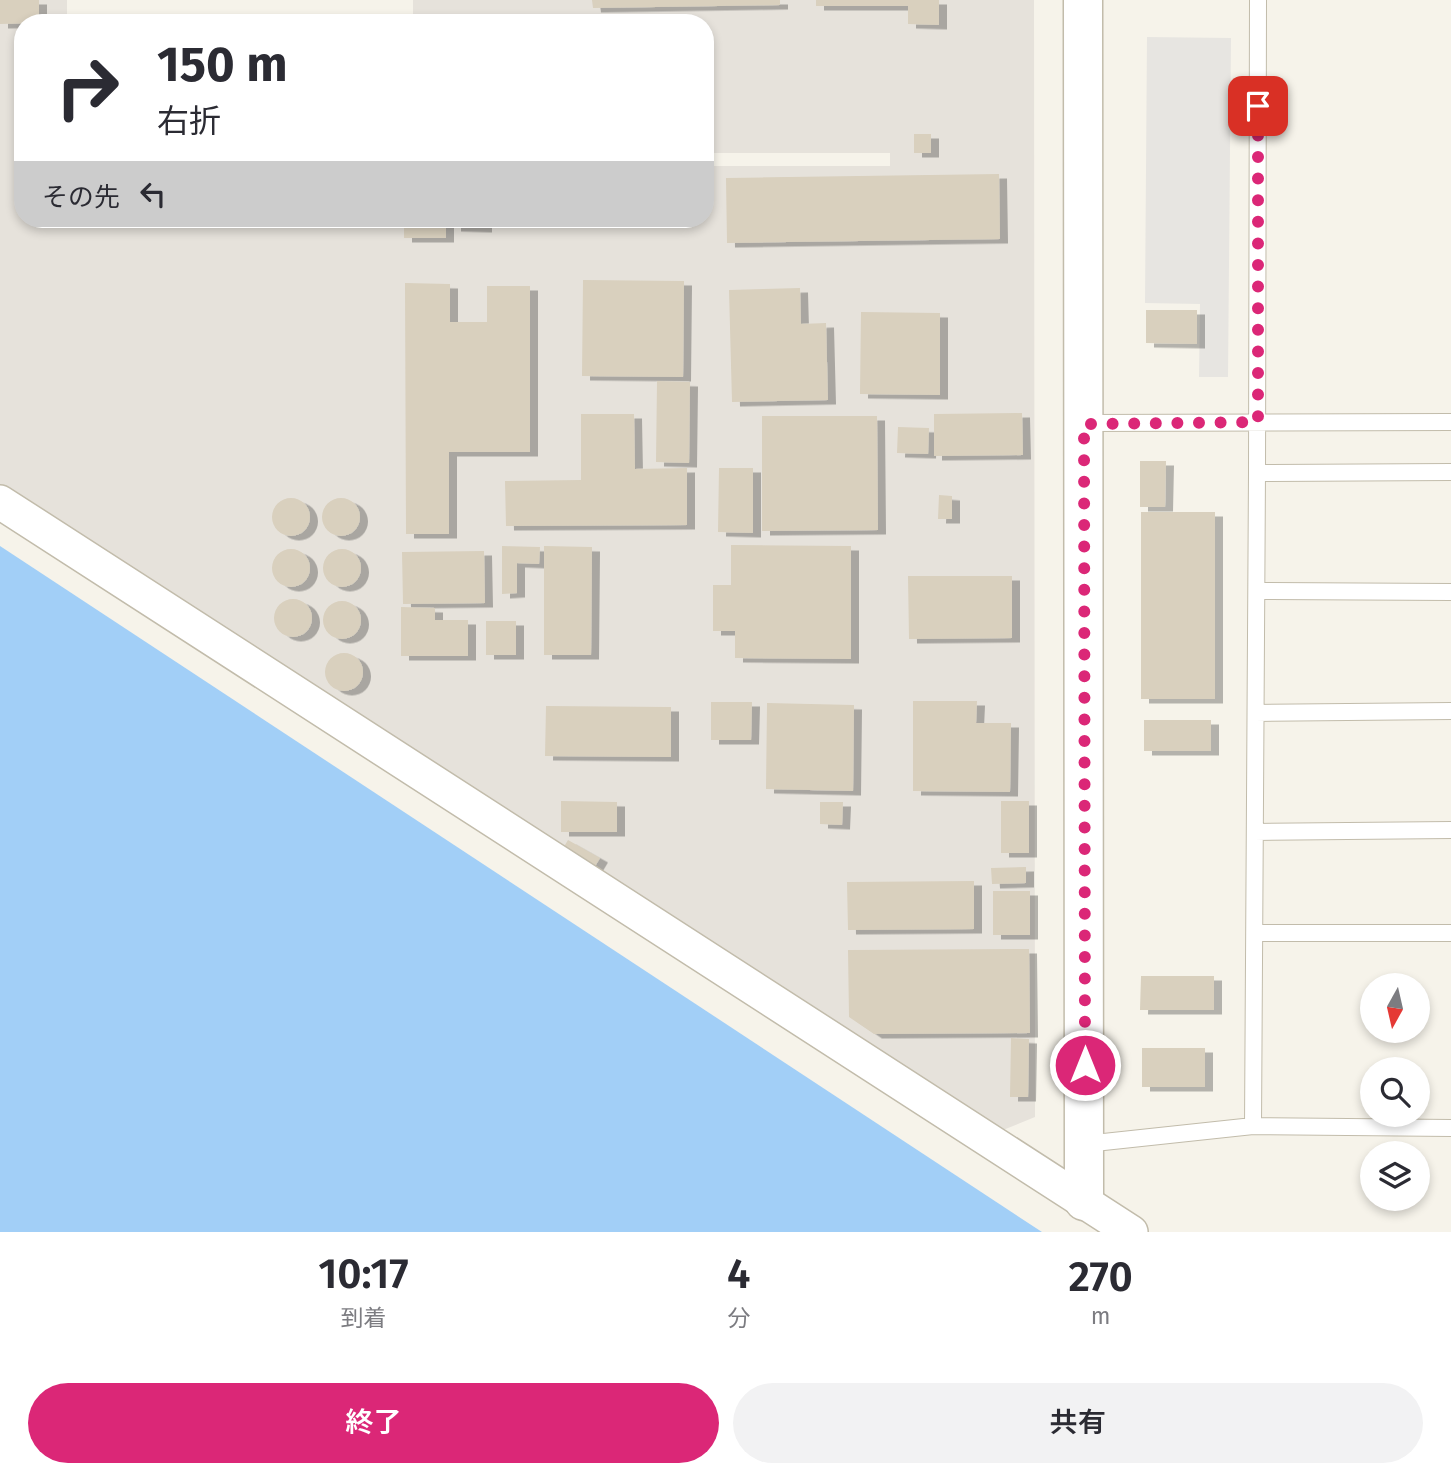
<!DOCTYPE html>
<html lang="ja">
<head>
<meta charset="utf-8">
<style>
  body { margin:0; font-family:"Fira Sans","Noto Sans JP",sans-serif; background:#f2f2f3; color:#2b2b33; height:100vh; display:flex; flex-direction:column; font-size:26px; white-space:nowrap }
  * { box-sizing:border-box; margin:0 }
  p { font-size:23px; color:#7c7c81 }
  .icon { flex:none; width:38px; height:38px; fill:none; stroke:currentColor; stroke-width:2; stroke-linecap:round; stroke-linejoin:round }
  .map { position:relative; height:1232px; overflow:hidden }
  .panel { display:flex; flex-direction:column; background:#fff; flex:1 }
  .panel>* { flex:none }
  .banner { position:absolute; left:14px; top:14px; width:700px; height:214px; border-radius:28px; box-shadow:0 4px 10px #0003; background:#fff; color:#2b2b33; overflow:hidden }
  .needle { width:46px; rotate:188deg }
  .controls { position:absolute; left:1360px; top:973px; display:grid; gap:14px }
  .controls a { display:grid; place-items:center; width:70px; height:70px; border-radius:50%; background:#fff; box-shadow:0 4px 10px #0003; font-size:35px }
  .pin { position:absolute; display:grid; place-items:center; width:60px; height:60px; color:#fff; margin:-30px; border-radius:14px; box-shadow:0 4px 10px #0006 }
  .me { position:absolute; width:77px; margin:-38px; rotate:0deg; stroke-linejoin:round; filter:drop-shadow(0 0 5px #0008) }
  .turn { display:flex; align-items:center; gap:24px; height:147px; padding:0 28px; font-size:32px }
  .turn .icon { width:91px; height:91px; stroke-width:2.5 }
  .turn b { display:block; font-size:49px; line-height:60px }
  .then { display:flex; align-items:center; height:66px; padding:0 28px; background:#0003; gap:14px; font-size:26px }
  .eta { display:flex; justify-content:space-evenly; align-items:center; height:119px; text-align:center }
  .eta b { font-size:42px; font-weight:600; line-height:49px }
  .action { display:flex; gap:14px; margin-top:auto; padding:14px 28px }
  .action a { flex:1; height:80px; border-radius:42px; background:#db2777; color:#fff; font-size:28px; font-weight:600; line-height:80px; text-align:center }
  .action a+a { background:#f2f2f3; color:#2b2b33 }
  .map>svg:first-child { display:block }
  .industrial { fill:#e6e2db }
  .parking { fill:#e7e5e1 }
  .water { fill:#a2cff7 }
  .building { fill:#d9d0be; filter:url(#shadow) }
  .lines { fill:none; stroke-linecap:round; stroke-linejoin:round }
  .service-casing { stroke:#c2bcab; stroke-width:18 }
  .minor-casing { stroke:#c2bcab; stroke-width:36 }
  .tertiary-casing { stroke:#c2bcab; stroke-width:41 }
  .service { stroke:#fff; stroke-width:16 }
  .minor { stroke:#fff; stroke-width:33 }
  .tertiary { stroke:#fff; stroke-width:38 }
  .route { stroke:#db2777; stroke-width:12; stroke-dasharray:0 21.6 }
</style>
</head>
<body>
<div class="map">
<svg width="1451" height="1232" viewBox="0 0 1451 1232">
  <defs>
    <filter id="shadow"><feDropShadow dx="8" dy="4.5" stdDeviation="0" flood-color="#0004"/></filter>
  </defs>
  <rect width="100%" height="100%" fill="#f6f3ea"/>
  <path class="industrial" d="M 0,0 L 67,0 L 67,21 L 247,23 L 23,23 L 23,219 L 705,219 L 705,166 L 890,166 L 890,153 L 705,153 L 705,23 L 413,23 L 413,0 L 1034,0 L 1035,1117 L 993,1134 L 0,490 Z"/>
  <path class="parking" d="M 1147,37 L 1231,38 L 1228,377 L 1199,377 L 1200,304 L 1145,303 Z"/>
  <path class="water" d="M 0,546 L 1042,1232 L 0,1232 Z"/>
  <path class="building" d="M 0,0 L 39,0 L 39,23 L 0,24 Z
    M 592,0 L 780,0 L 780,5 L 593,8 Z
    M 816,0 L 939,0 L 939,25 L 908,24 L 908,6 L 816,6 Z
    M 914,134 L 931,134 L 931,153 L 914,153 Z
    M 999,174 L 1000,239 L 727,243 L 726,178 Z
    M 404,219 L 446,219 L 446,238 L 404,238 Z
    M 453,219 L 484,219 L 484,228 L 453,227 Z
    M 583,280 L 684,281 L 683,377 L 582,376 Z
    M 405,283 L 450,284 L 450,322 L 487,322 L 487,286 L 530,286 L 530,452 L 449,452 L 449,534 L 406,534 Z
    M 800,288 L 801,324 L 826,323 L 828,400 L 732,402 L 729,290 Z
    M 1146,310 L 1197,310 L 1197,344 L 1146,343 Z
    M 861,312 L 940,313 L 940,395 L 860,394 Z
    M 657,381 L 690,382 L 689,463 L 656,462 Z
    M 1022,413 L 1023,455 L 934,456 L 934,414 Z
    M 581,414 L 634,414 L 635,469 L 687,468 L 687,525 L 506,526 L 505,481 L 581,480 Z
    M 762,416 L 877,416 L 878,530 L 762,531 Z
    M 898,427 L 929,428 L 928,454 L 897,453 Z
    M 1140,461 L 1166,461 L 1165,507 L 1140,507 Z
    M 719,468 L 753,468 L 753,533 L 718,532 Z
    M 939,495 L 952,496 L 952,519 L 938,519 Z
    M272 517a19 19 0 1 1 38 0a19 19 0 1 1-38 0Z
    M322 517a19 19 0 1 1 38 0a19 19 0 1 1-38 0Z
    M 1141,512 L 1215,512 L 1215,699 L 1141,699 Z
    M 731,545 L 851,546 L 851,659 L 735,658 L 735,631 L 713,631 L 713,585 L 731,585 Z
    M 502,546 L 540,547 L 539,564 L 517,563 L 517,593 L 502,594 Z
    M 544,546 L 592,547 L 591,655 L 544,655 Z
    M272 568a19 19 0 1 1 38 0a19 19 0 1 1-38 0Z
    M323 568a19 19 0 1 1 38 0a19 19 0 1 1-38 0Z
    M 484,551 L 485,603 L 403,604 L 402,552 Z
    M 908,576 L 1012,576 L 1012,638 L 909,639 Z
    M274 618a19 19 0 1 1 38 0a19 19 0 1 1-38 0Z
    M323 620a19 19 0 1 1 38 0a19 19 0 1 1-38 0Z
    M 401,607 L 435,608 L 435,620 L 468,620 L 468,656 L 401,656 Z
    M 486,621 L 516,621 L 516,655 L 486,655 Z
    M325 672a19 19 0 1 1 38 0a19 19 0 1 1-38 0Z
    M 913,701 L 977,701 L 976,723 L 1011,723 L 1010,792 L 913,791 Z
    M 711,702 L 752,702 L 751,740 L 711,740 Z
    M 767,703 L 854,705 L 853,791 L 766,789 Z
    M 546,706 L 671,707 L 671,757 L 545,756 Z
    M 1144,720 L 1211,720 L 1211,751 L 1144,751 Z
    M 561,801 L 617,802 L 617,832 L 561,832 Z
    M 1001,801 L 1029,801 L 1029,853 L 1001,853 Z
    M 820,802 L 843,802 L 842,825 L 820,824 Z
    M 568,840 L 600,858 L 594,868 L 562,850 Z
    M 1026,867 L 1026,883 L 992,884 L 991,868 Z
    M 974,881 L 974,929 L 848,930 L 847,882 Z
    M 993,891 L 1030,891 L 1030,935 L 993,935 Z
    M 1029,949 L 1030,1033 L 874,1034 L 849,1017 L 848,950 Z
    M 1141,976 L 1214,976 L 1214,1010 L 1140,1010 Z
    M 1011,1038 L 1029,1039 L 1028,1097 L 1010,1097 Z
    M 1142,1048 L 1205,1048 L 1205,1087 L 1142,1087 Z"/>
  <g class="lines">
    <g class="service-casing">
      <path id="service" d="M 1084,423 L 1451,422
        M 1257,473 L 1451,472
        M 1257,591 L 1451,592
        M 1256,713 L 1451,711
        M 1255,832 L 1451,830
        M 1255,933 L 1451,933
        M 1253,1126 L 1257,473 L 1258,0
        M 1085,1144 L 1253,1126 L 1451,1128"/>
    </g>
    <g class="minor-casing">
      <path id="minor" d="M 0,502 L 1131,1232"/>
    </g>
    <g class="tertiary-casing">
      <path id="tertiary" d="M 1083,0 L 1084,1201"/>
    </g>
    <use href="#service" class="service"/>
    <use href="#minor" class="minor"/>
    <use href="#tertiary" class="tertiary"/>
  </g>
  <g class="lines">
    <path class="route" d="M 1085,1065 L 1084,424 L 1258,422 L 1258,106"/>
  </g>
</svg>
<div class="controls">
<a><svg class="needle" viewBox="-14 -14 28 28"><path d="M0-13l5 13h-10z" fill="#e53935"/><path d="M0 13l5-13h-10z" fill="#7c7c81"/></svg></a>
<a><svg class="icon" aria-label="search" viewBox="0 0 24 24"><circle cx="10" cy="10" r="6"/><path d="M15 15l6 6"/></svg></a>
<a><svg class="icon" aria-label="layers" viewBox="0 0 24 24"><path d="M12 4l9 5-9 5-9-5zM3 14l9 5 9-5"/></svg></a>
</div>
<div class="pin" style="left:1258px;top:106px;background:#d93025"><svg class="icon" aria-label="arrive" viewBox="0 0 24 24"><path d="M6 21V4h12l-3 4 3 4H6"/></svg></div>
<svg class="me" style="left:1085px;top:1065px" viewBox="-20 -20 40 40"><circle r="17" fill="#db2777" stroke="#fff" stroke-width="3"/><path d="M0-11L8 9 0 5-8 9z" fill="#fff"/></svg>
<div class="banner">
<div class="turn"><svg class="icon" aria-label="right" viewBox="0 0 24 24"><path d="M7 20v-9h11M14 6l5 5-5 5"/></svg><div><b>150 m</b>右折</div></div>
<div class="then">その先<svg class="icon" aria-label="left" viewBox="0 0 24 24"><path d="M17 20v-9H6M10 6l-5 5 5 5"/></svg></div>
</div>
</div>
<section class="panel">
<div class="eta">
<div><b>10:17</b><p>到着</p></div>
<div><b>4</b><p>分</p></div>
<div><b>270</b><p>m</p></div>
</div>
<div class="action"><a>終了</a><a>共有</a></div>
</section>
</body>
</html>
